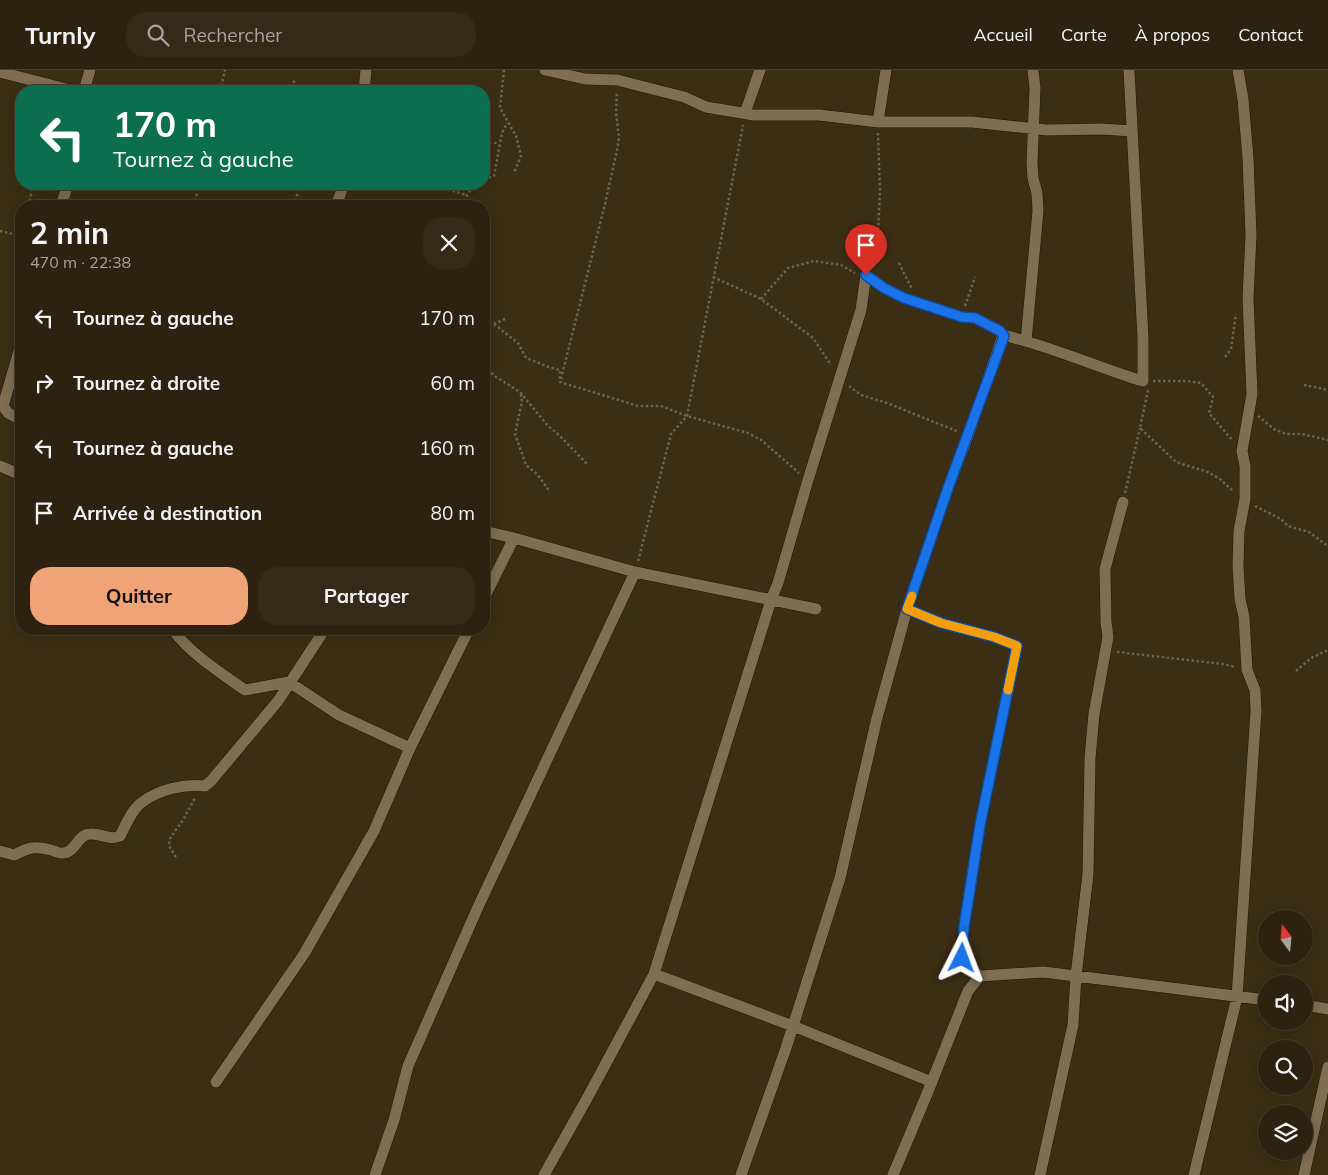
<!DOCTYPE html>
<html lang="fr">
<head>
<meta charset="utf-8">
<style>
  body { margin:0; font-family:Mulish,sans-serif; background:#352a18; color:#f1f3f6; height:100vh; display:flex; flex-direction:column; font-size:19px; white-space:nowrap }
  * { box-sizing:border-box; margin:0 }
  p { font-size:16px; color:#a7a49e }
  .icon { flex:none; width:28px; height:28px; fill:none; stroke:currentColor; stroke-width:2; stroke-linecap:round; stroke-linejoin:round }
  .map { position:relative; flex:1; overflow:hidden }
  .panel { position:absolute; left:15px; top:130px; width:475px; height:435px; display:flex; flex-direction:column; background:#2d220f; border-radius:20px; box-shadow:0 2px 12px #0003,0 0 0 1px #483f2f }
  .panel>* { flex:none }
  .hud { position:absolute; left:15px; top:15px; width:475px; height:105px; border-radius:20px; box-shadow:0 2px 12px #0003,0 0 0 1px #483f2f; background:#0b6e4f; color:#fff; overflow:hidden }
  .needle { width:32px; rotate:344deg }
  .controls { position:absolute; left:1258px; top:840px; display:grid; gap:10px }
  .controls a { display:grid; place-items:center; width:55px; height:55px; border-radius:50%; background:#2d220f; box-shadow:0 2px 12px #0003,0 0 0 1px #483f2f; font-size:25px }
  .pin { position:absolute; display:grid; place-items:center; width:42px; height:42px; color:#fff; margin:-51px -21px; border-radius:50% 50% 50% 0; rotate:-45deg; box-shadow:0 0 5px #0007 }
  .pin .icon { rotate:45deg }
  .me { position:absolute; width:55px; margin:-28px; rotate:3deg; stroke-linejoin:round; filter:drop-shadow(0 0 4px #0008) }
  .turn { display:flex; align-items:center; gap:18px; height:105px; padding:0 15px; font-size:22px }
  .turn .icon { width:65px; height:65px; stroke-width:2.5 }
  .turn b { display:block; font-size:35px; line-height:42px }
  .round { display:grid; place-items:center; flex:none; width:52px; height:52px; border-radius:20px; background:#352a18 }
  .summary { display:flex; align-items:center; justify-content:space-between; height:85px; padding:0 15px }
  h1 { font-size:30px; font-weight:700; line-height:38px }
  .primary-button { display:flex; gap:10px; margin-top:auto; padding:10px 15px }
  .primary-button a { flex:1; height:58px; border-radius:20px; background:#efa377; color:#111; font-size:20px; font-weight:700; line-height:58px; text-align:center }
  .primary-button a+a { background:#352a18; color:#f1f3f6 }
  ul { padding:0; list-style:none }
  li { display:flex; align-items:center; gap:15px; height:65px; padding:0 15px }
  li div { flex:1 }
  li b { display:block; font-size:19px }
  li em { font-style:normal }
  header { display:flex; align-items:center; gap:30px; box-sizing:border-box; height:70px; padding:0 25px; background:#2d220f; border-bottom:1px solid #483f2f }
  header strong { font-size:24px }
  nav { display:flex; gap:28px; margin-inline-start:auto; font-size:18px }
  .search { width:350px; height:45px; background:#352a18; display:flex; align-items:center; gap:12px; box-sizing:border-box; padding:0 18px; border-radius:20px; color:#a7a49e; font-size:19px }
  .map>svg:first-child { display:block }
  .lines { fill:none; stroke-linecap:round; stroke-linejoin:round }
  .minor-casing { stroke:#231600; stroke-width:12 }
  .path { stroke:#70644e; stroke-width:2.5; stroke-dasharray:2.5 2.5; stroke-linecap:butt }
  .minor { stroke:#7f6e53; stroke-width:11 }
  .route-casing { stroke:#114b97; stroke-width:12 }
  .route { stroke:#1a73e8; stroke-width:9 }
  .slow { stroke:#f59e0b; stroke-width:9 }
</style>
</head>
<body>
<header>
<strong>Turnly</strong>
<div class="search"><svg class="icon" aria-label="search" viewBox="0 0 24 24"><circle cx="10" cy="10" r="6"/><path d="M15 15l6 6"/></svg>Rechercher</div>
<nav><a>Accueil</a><a>Carte</a><a>À propos</a><a>Contact</a></nav>
</header>
<div class="map">
<svg width="1328" height="1105" viewBox="0 0 1328 1105">
  <rect width="100%" height="100%" fill="#3c2e14"/>
  <g class="lines">
    <g class="minor-casing">
      <path id="minor" d="M 545,0 L 585,9 L 617,10 L 684,27 L 706,37 L 754,45 L 819,45 L 878,52 L 972,52 L 1047,60 L 1101,59 L 1132,61
        M 1129,0 L 1143,268 L 1143,311
        M 0,2 L 74,21
        M 84,21 L 90,0
        M 364,21 L 366,0
        M 745,43 L 760,0
        M 878,52 L 886,0
        M 61,136 L 68,114
        M 336,136 L 344,114
        M 1026,271 L 1038,141 L 1037,123 L 1033,108 L 1032,93 L 1035,18 L 1033,0
        M 0,335 L 3,336 L 8,343 L 21,350
        M 3,336 L 21,274
        M 0,396 L 21,405
        M 1123,432 L 1105,499 L 1106,552 L 1108,567 L 1094,644 L 1090,688 L 1088,804 L 1076,906 L 1266,930
        M 484,461 L 514,468 L 635,502 L 816,539
        M 484,528 L 514,468
        M 907,539 L 941,553 L 994,567 L 1017,576 L 980,755 L 964,857 L 962,888 L 966,896 L 980,906 L 1043,902 L 1076,906 L 1073,955 L 1040,1105
        M 172,559 C 191,584 219,602 245,620 L 289,612 L 339,645 L 410,678
        M 0,781 L 14,785 C 30,777 34,776 51,780 C 55,781 60,784 63,783 C 76,783 77,764 90,764 C 102,763 108,771 120,766 C 126,755 131,741 141,733 C 159,719 183,714 205,716 L 211,711 L 278,631 L 325,559
        M 654,904 L 793,956 L 932,1012
        M 1304,935 L 1328,939
        M 216,1012 L 304,884 L 374,761 L 410,678 L 469,559
        M 375,1105 L 394,1050 L 408,996 L 478,837 L 635,502
        M 544,1105 L 590,1023 L 654,904 L 771,530 L 778,513 L 808,410 L 861,240 L 866,205 L 884,218 L 904,228 L 962,247 L 975,248 L 1000,261 L 1003,265
        M 741,1105 L 786,978 L 840,808 L 877,648 L 907,539 L 948,418 L 968,366 L 1003,265 C 1050,276 1094,296 1139,310
        M 893,1105 L 927,1024 L 968,921 L 980,906
        M 1194,1105 L 1237,927 L 1256,641 L 1255,620 L 1247,600 L 1244,547 L 1240,529 L 1238,496 L 1239,461 L 1245,429 L 1245,396 L 1242,381 L 1252,324 L 1248,228 L 1251,165 L 1248,88 L 1243,29 L 1238,0
        M 1304,1105 L 1328,997"/>
    </g>
    <path class="path" d="M 504,0 L 500,38 L 516,66 L 521,86 L 514,103
      M 293,11 L 303,20 L 308,21
      M 220,21 L 225,0
      M 484,73 L 499,73
      M 484,109 L 494,106 L 502,63 L 507,53
      M 438,117 L 467,125
      M 29,136 L 33,114
      M 147,136 L 174,136
      M 195,136 L 198,114
      M 295,136 L 299,114
      M 463,136 L 467,125 L 475,114
      M 0,161 L 21,166
      M 899,193 L 912,219
      M 869,194 L 878,163 L 880,120 L 878,63
      M 713,207 L 761,229 L 813,268 L 831,295
      M 761,229 L 788,198 L 814,191 L 841,195 L 855,203
      M 965,236 L 975,207
      M 484,252 L 494,254 L 505,249
      M 494,254 L 518,273 L 526,288 C 538,292 548,298 560,300 L 560,312 L 638,336 L 661,336 L 687,346 L 748,363 L 761,370 L 799,403
      M 1225,287 L 1231,279 L 1236,244
      M 484,296 L 496,307 L 520,322 L 548,356 L 559,365 L 587,394
      M 561,309 L 605,134 L 617,80 L 619,67 L 616,43 L 617,21
      M 1153,311 L 1186,311 L 1201,313 L 1213,327 L 1209,343 L 1233,371
      M 1304,315 L 1328,320
      M 849,316 L 861,325 L 887,333 L 959,362
      M 1148,320 L 1140,358 L 1176,392 L 1208,402 L 1220,409 L 1234,422
      M 521,324 L 522,331 L 515,364 L 526,395 L 538,405 L 550,422
      M 1258,346 L 1274,359 L 1286,364 L 1302,364 L 1328,370
      M 1125,423 L 1140,358
      M 1255,436 L 1281,449 L 1288,456 L 1309,462 L 1328,476
      M 638,491 L 671,364 L 687,346 L 743,55
      M 1117,582 L 1223,594 L 1235,597
      M 1296,601 L 1311,588 L 1328,580
      M 176,787 L 170,778 L 169,770 L 183,750 L 195,728"/>
    <use href="#minor" class="minor"/>
  </g>
  <g class="lines">
    <g class="route-casing">
      <path id="route" d="M 866,205 L 884,218 L 904,228 L 962,247 L 975,248 L 1000,261 L 1004,266 L 948,418 L 907,539 L 941,553 L 994,567 L 1017,576 L 980,755 L 964,857 L 962,888"/>
    </g>
    <use href="#route" class="route"/>
    <path class="slow" d="M 912,526 L 907,539 L 941,553 L 994,567 L 1017,576 L 1008,620"/>
  </g>
</svg>
<div class="controls">
<a><svg class="needle" viewBox="-14 -14 28 28"><path d="M0-13l5 13h-10z" fill="#e53935"/><path d="M0 13l5-13h-10z" fill="#a7a49e"/></svg></a>
<a><svg class="icon" aria-label="sound" viewBox="0 0 24 24"><path d="M4 9h4l5-4v14l-5-4H4zM17 9q2 3 0 6"/></svg></a>
<a><svg class="icon" aria-label="search" viewBox="0 0 24 24"><circle cx="10" cy="10" r="6"/><path d="M15 15l6 6"/></svg></a>
<a><svg class="icon" aria-label="layers" viewBox="0 0 24 24"><path d="M12 4l9 5-9 5-9-5zM3 14l9 5 9-5"/></svg></a>
</div>
<div class="pin" style="left:866px;top:205px;background:#d93025"><svg class="icon" aria-label="arrive" viewBox="0 0 24 24"><path d="M6 21V4h12l-3 4 3 4H6"/></svg></div>
<svg class="me" style="left:962px;top:888px" viewBox="-20 -20 40 40"><path d="M0-17L14 15 0 8-14 15z" fill="#1a73e8" stroke="#fff" stroke-width="4"/></svg>
<div class="hud">
<div class="turn"><svg class="icon" aria-label="left" viewBox="0 0 24 24"><path d="M17 20v-9H6M10 6l-5 5 5 5"/></svg><div><b>170 m</b>Tournez à gauche</div></div>
</div>
<section class="panel">
<div class="summary"><div><h1>2 min</h1><p>470 m · 22:38</p></div><a class="round"><svg class="icon" aria-label="close" viewBox="0 0 24 24"><path d="M6 6l12 12M18 6L6 18"/></svg></a></div>
<ul>
<li><svg class="icon" aria-label="left" viewBox="0 0 24 24"><path d="M17 20v-9H6M10 6l-5 5 5 5"/></svg><div><b>Tournez à gauche</b></div><em>170 m</em></li>
<li><svg class="icon" aria-label="right" viewBox="0 0 24 24"><path d="M7 20v-9h11M14 6l5 5-5 5"/></svg><div><b>Tournez à droite</b></div><em>60 m</em></li>
<li><svg class="icon" aria-label="left" viewBox="0 0 24 24"><path d="M17 20v-9H6M10 6l-5 5 5 5"/></svg><div><b>Tournez à gauche</b></div><em>160 m</em></li>
<li><svg class="icon" aria-label="arrive" viewBox="0 0 24 24"><path d="M6 21V4h12l-3 4 3 4H6"/></svg><div><b>Arrivée à destination</b></div><em>80 m</em></li>
</ul>
<div class="primary-button"><a>Quitter</a><a>Partager</a></div>
</section>
</div>
</body>
</html>
